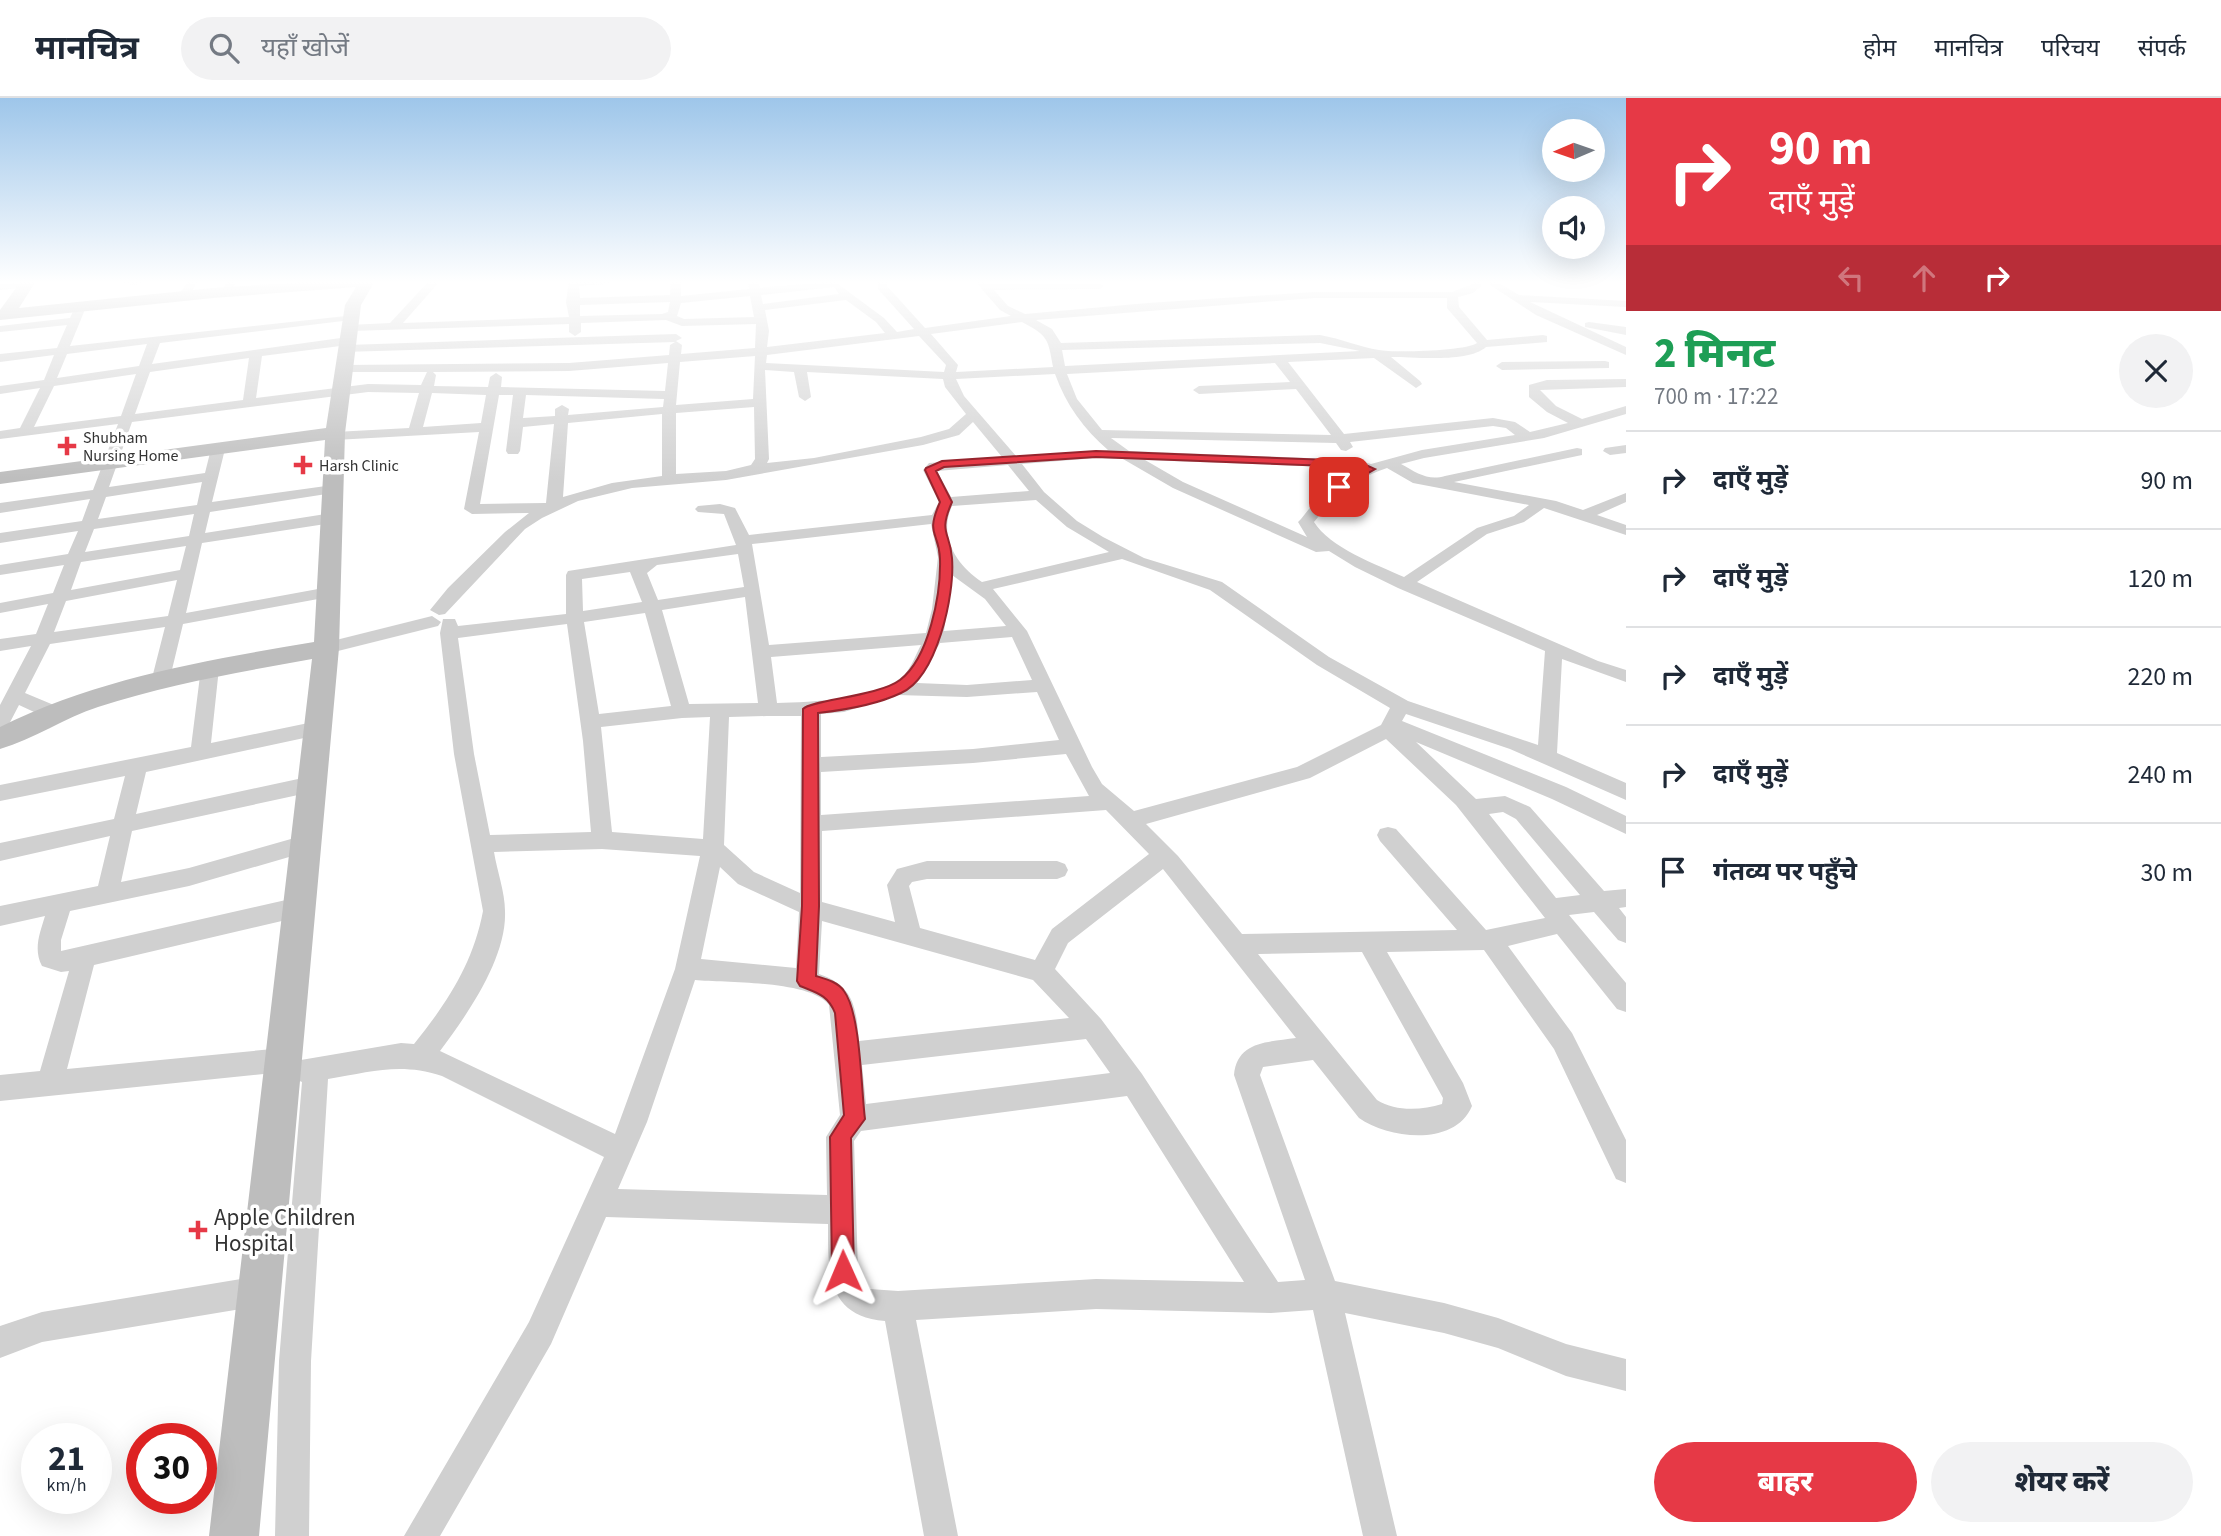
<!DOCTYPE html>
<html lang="hi">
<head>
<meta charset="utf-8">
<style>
  body { margin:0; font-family:"Source Sans 3","Noto Sans Devanagari",sans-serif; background:#f2f2f3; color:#1f2937; height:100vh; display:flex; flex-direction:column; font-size:26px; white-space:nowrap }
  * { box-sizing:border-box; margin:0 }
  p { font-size:23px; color:#747a83 }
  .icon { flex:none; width:38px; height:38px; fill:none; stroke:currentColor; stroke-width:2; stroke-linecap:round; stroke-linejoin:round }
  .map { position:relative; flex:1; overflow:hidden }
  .side { display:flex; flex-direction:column; background:#fff; width:595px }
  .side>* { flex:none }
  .hud { background:#e63946; color:#fff; overflow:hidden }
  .needle { width:46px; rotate:268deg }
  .fabs { position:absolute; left:1542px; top:21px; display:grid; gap:14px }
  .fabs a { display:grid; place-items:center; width:63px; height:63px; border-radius:50%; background:#fff; box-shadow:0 7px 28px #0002; font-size:35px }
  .speed { position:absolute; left:21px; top:1325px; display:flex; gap:14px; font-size:35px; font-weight:700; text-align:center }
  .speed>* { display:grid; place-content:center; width:91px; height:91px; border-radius:50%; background:#fff; box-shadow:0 7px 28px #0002; line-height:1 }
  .speed small { font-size:18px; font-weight:400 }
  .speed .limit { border:10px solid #d22; background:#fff; color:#111 }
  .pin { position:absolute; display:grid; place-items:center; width:60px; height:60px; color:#fff; margin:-30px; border-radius:14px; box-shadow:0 4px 10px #0006 }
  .me { position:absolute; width:77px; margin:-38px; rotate:359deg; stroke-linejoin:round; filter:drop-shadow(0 0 5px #0008) }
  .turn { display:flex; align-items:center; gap:24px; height:147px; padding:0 28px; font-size:32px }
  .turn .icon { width:91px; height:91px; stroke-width:2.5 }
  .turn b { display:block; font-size:49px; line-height:60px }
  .lanes { display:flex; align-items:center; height:66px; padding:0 28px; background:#0003; justify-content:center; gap:35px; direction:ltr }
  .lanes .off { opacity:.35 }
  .round { display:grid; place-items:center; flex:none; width:74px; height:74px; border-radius:37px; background:#f2f2f3 }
  .headline { display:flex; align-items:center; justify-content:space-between; height:119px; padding:0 28px }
  h1 { font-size:42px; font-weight:800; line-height:52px; color:#1e9e55 }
  .primary-button { display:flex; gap:14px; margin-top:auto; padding:14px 28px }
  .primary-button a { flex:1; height:80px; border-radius:42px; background:#e63946; color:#fff; font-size:28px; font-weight:800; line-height:80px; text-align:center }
  .primary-button a+a { background:#f2f2f3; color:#1f2937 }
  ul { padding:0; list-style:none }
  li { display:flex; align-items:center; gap:21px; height:98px; padding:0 28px; border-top:2px solid #e0e1e3 }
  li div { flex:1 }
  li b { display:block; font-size:26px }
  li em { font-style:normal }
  header { display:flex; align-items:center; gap:42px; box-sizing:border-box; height:98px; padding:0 35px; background:#fff; border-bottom:2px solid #e0e1e3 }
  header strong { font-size:33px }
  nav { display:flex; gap:38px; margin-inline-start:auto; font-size:24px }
  .search { width:490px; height:63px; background:#f2f2f3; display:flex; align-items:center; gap:18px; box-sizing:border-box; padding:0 24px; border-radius:38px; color:#747a83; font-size:26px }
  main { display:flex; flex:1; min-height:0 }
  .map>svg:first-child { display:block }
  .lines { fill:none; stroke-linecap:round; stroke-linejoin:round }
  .street { fill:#d0d0d0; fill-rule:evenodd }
  .secondary { fill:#bdbdbd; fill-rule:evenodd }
  .route { fill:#e63946; stroke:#96252e; stroke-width:2 }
  .poi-dot { fill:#e63946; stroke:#fff; stroke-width:2.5 }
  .labels { text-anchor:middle; stroke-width:7; stroke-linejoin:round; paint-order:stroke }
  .far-poi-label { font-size:16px; fill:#333; stroke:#fff; text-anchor:start }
  .near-poi-label { font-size:23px; fill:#333; stroke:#fff; text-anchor:start }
</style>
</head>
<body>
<header>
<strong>मानचित्र</strong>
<div class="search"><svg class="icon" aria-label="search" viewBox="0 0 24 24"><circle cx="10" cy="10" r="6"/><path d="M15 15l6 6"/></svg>यहाँ खोजें</div>
<nav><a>होम</a><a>मानचित्र</a><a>परिचय</a><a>संपर्क</a></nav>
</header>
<main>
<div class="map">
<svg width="1626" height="1438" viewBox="0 0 1626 1438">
  <rect width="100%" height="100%" fill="#fff"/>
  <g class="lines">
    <path class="street" d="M 122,183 L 145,183 C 140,188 127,188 122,183 Z
      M 188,183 L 198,183 L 188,200 L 180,200 L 178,198 Z
      M 226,183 L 236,183 L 232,194 L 227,197 L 222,194 Z
      M 429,183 L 440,183 L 403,225 L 569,219 L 566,204 L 569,183 L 613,183 L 608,186 L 579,188 L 580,200 L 670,197 L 671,183 L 681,183 L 681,198 L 749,191 L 748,183 L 758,183 L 760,190 L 834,183 L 884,220 L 897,234 L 914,231 L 878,191 L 877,183 L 887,183 L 887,188 L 925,230 L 1011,218 L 1000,212 L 975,183 L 985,183 L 988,186 L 1099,185 L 1104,188 L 1099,191 L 994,192 L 1008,208 L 1025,216 L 1148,205 L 1314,194 L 1452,194 L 1471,187 L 1471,183 L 1481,183 L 1481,188 L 1473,195 L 1458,199 L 1459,209 L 1487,242 L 1543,237 L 1547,238 L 1547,244 L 1486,249 C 1468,265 1416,259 1391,259 L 1420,283 L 1422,286 L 1416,290 L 1374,260 L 1288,264 L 1344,336 L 1493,320 L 1515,324 L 1530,334 L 1568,325 L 1547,314 L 1529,299 L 1529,287 L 1547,282 L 1626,281 L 1626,289 L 1540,292 L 1556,308 L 1582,321 L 1626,308 L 1626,316 L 1544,340 L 1424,360 L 1401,366 C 1417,375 1428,383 1445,378 L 1577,350 L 1582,351 L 1582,357 L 1454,384 L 1556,403 L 1583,412 L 1626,395 L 1626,404 L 1597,417 L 1626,427 L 1626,437 L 1544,410 L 1524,424 L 1487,436 L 1417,484 L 1598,563 L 1626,572 L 1626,584 L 1562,561 L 1557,655 L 1626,685 L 1626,702 L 1510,651 L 1406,616 L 1402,623 L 1566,689 L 1626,718 L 1626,736 L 1552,701 L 1416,644 L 1476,701 L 1505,698 L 1530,709 L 1604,793 L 1626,791 L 1626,809 L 1619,810 L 1626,819 L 1626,845 L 1618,842 L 1594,814 L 1569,817 L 1626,885 L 1626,914 L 1617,911 L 1557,836 L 1508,848 L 1572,935 L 1626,1042 L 1626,1085 L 1616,1081 L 1554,951 L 1484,852 L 1387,854 L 1463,985 L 1472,1008 C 1455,1049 1389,1041 1359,1020 L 1313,962 L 1263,969 L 1260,977 L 1335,1183 L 1444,1205 L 1498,1220 L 1566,1246 L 1626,1261 L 1626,1293 L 1566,1278 L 1498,1250 L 1444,1235 L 1345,1215 L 1397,1438 L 1363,1438 L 1313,1212 L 1271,1215 L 1096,1211 L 916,1222 L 958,1438 L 924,1438 L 885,1223 C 826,1218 828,1173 828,1126 L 606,1119 L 551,1246 L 440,1438 L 404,1438 L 529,1224 L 604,1059 L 442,978 C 400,964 371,974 328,981 L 311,1263 L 309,1438 L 275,1438 L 279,1263 L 302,984 L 295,981 L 292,971 L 283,974 L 0,1003 L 0,977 L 40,973 L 69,873 L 61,874 L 42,868 C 33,851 40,835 45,818 L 0,828 L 0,808 L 98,788 L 110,738 L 0,763 L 0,745 L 114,721 L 125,678 L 0,703 L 0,687 L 191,649 L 201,570 L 210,564 L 219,570 L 211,645 L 318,623 L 325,625 L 328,630 L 325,635 L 318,637 L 146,674 L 136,716 L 312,678 L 319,681 L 322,686 L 319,691 L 312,694 L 132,733 L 121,784 L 189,770 L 305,737 L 313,740 L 316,746 L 313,752 L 189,788 L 70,813 L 61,842 L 61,853 L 299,799 L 307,802 L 310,809 L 307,816 L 299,819 L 94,867 L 67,971 L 283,950 L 292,953 L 295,963 L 401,945 L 414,946 C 447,905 473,866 483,813 L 454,656 L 440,535 L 443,521 L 455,521 L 458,528 L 566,516 L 566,477 L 568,473 L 736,447 L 724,416 L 698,414 L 695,411 L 698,408 L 720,406 L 735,410 L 749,437 L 932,417 L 939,404 L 923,372 L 929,365 L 1002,359 L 973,324 L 959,337 L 923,347 L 726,382 L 632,390 L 578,403 L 542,420 L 525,431 L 445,516 L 439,517 L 430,512 L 448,490 L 505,434 L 529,415 L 472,416 L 464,411 L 479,334 L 335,342 L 328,338 L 335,334 L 409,330 L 419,295 L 368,294 L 132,324 L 109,389 L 205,375 L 211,351 L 218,347 L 225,351 L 212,404 L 333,387 L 340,391 L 333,395 L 210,414 L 205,435 L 332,415 L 340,420 L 332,425 L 202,445 L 186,515 L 329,489 L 337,494 L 329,499 L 183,526 L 169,584 L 167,588 L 153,588 L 151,584 L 165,529 L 50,546 L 25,595 L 61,610 L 64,615 L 61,620 L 47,620 L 19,607 L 7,630 L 0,632 L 0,607 L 31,548 L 0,553 L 0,541 L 36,536 L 48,506 L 0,515 L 0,505 L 53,495 L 64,467 L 0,477 L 0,467 L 68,456 L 78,433 L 0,445 L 0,435 L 82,423 L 90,401 L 0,415 L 0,405 L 93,392 L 118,326 L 0,341 L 0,333 L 20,330 L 40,290 L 0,296 L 0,288 L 44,282 L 54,257 L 0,264 L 0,256 L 57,250 L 67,227 L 0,234 L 0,228 L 70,220 L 76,207 L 84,207 L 86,209 L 70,248 L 355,217 L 355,221 L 351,222 L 160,245 L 152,266 L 348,239 L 354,243 L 348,247 L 262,258 L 256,300 L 368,286 L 421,287 L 427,274 L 340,274 L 340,268 L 344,267 L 569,265 L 669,257 L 670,247 L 675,244 L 343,254 L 343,248 L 347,247 L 676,236 L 682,240 L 676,243 L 682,247 L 681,256 L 755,250 L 756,226 L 682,228 L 666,222 L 581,225 L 581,234 L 575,238 L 569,234 L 569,226 L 350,233 L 344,230 L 350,227 L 390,225 ZM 834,189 L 839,196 L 763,206 L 761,197 ZM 750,198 L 754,219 L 684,221 L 677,218 L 681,205 ZM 1314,200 L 1447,200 L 1447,210 L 1477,245 C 1467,253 1393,255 1379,252 C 1360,249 1342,241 1320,237 L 1061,245 L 1052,231 L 1036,222 ZM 846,202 L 876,224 L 885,235 L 767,249 L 769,233 L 765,212 ZM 670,204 L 668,214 L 662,216 L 580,218 L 580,207 ZM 1022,224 C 1048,238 1048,240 1053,269 L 956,274 L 958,267 L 931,236 ZM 919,238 L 946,267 L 944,274 L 766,265 L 767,257 ZM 1320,245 L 1360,253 L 1065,268 L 1062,252 ZM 147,246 L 139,268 L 57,280 L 67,256 ZM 755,258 L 753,301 L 676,307 L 680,264 ZM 249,260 L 243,302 L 135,316 L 150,274 ZM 668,265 L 665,293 L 501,289 L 502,279 L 496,275 L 490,279 L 488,289 L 434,288 L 436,277 L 433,274 L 569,273 ZM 1275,265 L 1290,284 L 1199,288 L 1193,292 L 1199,296 L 1296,291 L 1331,337 L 1102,332 L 1077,301 L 1067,276 ZM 765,272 L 794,274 L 799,299 L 805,303 L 811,299 L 807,274 L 943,281 L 945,289 L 966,316 L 949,331 L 921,339 L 814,360 L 767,365 L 769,361 ZM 136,276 L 121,318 L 34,329 L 54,288 ZM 1055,276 C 1066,307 1084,331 1108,352 L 1016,358 L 964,298 L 956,281 ZM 432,295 L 486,297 L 481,325 L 423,329 ZM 499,297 L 513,297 L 506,353 L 508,356 L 518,356 L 520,353 L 523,329 L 554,326 L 546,405 L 480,406 ZM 526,297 L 664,301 L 663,309 L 568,317 L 569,311 L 562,307 L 555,311 L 555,318 L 523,320 ZM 754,309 L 755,361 L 751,367 L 726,373 L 676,376 L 676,315 ZM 662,316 L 662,378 L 612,385 L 563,399 L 568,325 ZM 1493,328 L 1506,330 L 1515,337 L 1422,352 L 1371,366 L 1357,362 L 1129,353 L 1111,340 L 1336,345 L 1341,352 L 1346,353 L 1353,349 L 1350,344 ZM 1096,360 L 1123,361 L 1173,390 L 1316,454 L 1329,453 L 1355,469 L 1398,490 L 1545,553 L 1538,647 L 1408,603 L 1329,559 L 1222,484 L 1144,460 L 1103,439 L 1077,423 L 1044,394 L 1022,366 ZM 1145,362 L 1355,370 L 1359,372 L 1324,392 L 1301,421 L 1298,424 L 1307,439 L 1183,384 ZM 1008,367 L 1029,393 L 951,399 L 937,373 ZM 1387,370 L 1413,385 L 1529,407 L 1514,418 L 1477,430 L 1404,479 C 1377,467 1329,449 1314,424 C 1334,399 1355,380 1387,370 ZM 202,384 L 197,407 L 98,421 L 106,399 ZM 1036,402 L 1067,429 L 1109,454 L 982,484 C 956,467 938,438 952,408 ZM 194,416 L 189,438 L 85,454 L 94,431 ZM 931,426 L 938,459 L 932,511 L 926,535 L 769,547 L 752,446 ZM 186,448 L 180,472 L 71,492 L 81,464 ZM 738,456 L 744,489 L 658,502 L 647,475 L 657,467 ZM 1122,461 L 1210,492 L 1317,567 L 1390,610 L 1381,627 L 1297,669 L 1134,713 L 1102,686 L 1092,669 L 1027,533 L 993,491 ZM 630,474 L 642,504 L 583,513 L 582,481 ZM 952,477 L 985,501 L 1006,528 L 944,533 ZM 177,482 L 168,518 L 54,534 L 66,503 ZM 745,499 L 758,605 L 689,606 L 662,512 ZM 645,515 L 671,608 L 599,616 L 584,524 ZM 567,526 L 583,643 L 591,734 L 490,737 L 474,656 L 458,540 ZM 1012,539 L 1032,582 L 967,587 L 917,585 L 940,545 ZM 921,547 C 916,556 912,568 905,576 C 880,602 811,604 777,605 L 771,559 ZM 1037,594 L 1059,642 L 973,651 L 821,659 L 821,616 L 844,614 L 897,597 L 967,599 ZM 767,618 L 801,618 L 800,795 L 754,774 L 724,747 L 729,619 ZM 710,619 L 703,741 L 612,734 L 601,629 L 682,620 ZM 1386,641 L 1456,707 L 1545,820 L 1486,832 L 1396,731 L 1388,729 L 1380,731 L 1377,737 L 1380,743 L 1457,832 L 1242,836 L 1178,758 L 1146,726 L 1310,680 ZM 1066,656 L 1089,698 L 821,717 L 821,674 L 973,665 ZM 1106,712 L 1149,756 L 1052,831 L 1035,862 L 920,830 L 909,788 L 912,784 L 927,781 L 1057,781 L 1065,778 L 1068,772 L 1065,766 L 1057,763 L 927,763 L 897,771 L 887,787 L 895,824 L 822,804 L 822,733 ZM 1503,714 L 1516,721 L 1580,797 L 1556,800 L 1489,716 ZM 602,751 L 700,758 L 675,871 L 615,1036 L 440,953 C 467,917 507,860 505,813 C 505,794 497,773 494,754 ZM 720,769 L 738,786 L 799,814 L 796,870 L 701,861 ZM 1163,771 L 1296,940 C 1268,944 1237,943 1234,977 L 1305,1182 L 1278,1184 L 1142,976 L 1101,921 L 1055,871 L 1068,845 ZM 822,823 L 1033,882 L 1069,920 L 859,943 C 856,909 854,888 819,876 ZM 1362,854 L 1443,1000 L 1442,1006 C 1422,1012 1396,1014 1377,1002 L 1258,856 ZM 695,882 C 726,885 810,882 829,907 L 840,1017 L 826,1039 L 827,1097 L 618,1091 L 647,1024 ZM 1086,941 L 1110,975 L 866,1006 L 862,967 ZM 1127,998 L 1244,1184 L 1096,1181 L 898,1193 L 870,1191 L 858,1173 L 854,1043 L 861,1033 Z
      M 1484,183 L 1496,183 L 1519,197 L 1626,203 L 1626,209 L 1530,204 L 1626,249 L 1626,257 L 1536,217 Z
      M 1616,183 L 1626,183 L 1626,187 L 1617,185 Z
      M 27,184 L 31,185 L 31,189 L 0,192 L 0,186 Z
      M 1589,224 L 1626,229 L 1626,237 L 1585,229 L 1585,225 Z
      M 1605,263 L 1609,264 L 1609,270 L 1502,272 L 1496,268 L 1502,264 Z
      M 1626,347 L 1626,355 L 1610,357 L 1603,353 L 1605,350 Z
      M 432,518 L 441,524 L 438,528 L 326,556 L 317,550 L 320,546 Z
      M 259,1178 L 270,1182 L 274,1193 L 270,1204 L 259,1208 L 42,1244 L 0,1260 L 0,1228 L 42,1214 Z"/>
    <path class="secondary" d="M 21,183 L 36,183 L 19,210 L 213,190 L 321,183 L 375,183 L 361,207 L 345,335 L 339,550 L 259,1438 L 209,1438 L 312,561 C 240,574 168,586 98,609 C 64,620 34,641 0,651 L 0,629 C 98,580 207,562 314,544 L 325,342 L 0,386 L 0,374 L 326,330 L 345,207 L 356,189 L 213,200 L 0,222 L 0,212 Z"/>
  </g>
  <linearGradient id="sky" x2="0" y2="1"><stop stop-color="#9ec6ea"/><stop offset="0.48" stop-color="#fff"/><stop offset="1" stop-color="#fff" stop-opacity="0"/></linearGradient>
  <rect width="1626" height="384" fill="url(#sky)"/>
  <path class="route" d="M 1096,353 L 1357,363 L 1375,371 L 1339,392 L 1335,391 L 1335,386 L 1361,372 L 1355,369 L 1096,359 L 944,369 L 936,373 L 952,404 C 938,436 950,433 952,460 C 955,497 937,579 901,595 C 876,607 845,612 818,615 L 819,808 L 816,878 C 826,881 838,884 844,893 C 861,916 861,991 865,1021 L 851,1040 L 854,1173 L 851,1181 L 843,1184 L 835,1181 L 832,1173 L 830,1039 L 844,1017 L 835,915 C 828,897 817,895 800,888 L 797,883 L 802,808 L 803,611 C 811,602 879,598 900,582 C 929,560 941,496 940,461 C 939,433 925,438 940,404 L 925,372 L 926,370 L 942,363 Z"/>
  <g class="poi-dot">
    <path d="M63.5 337.5h7v7h7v7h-7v7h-7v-7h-7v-7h7z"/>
    <path d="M299.5 356.5h7v7h7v7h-7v7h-7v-7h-7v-7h7z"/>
    <path d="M194.5 1121.5h7v7h7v7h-7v7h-7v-7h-7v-7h7z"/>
  </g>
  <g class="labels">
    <g class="far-poi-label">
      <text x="83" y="345">Shubham<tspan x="83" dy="18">Nursing Home</tspan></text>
      <text x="319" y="373">Harsh Clinic</text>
    </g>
    <g class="near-poi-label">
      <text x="214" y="1127">Apple Children<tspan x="214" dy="26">Hospital</tspan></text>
    </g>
  </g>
</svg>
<div class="fabs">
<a><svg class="needle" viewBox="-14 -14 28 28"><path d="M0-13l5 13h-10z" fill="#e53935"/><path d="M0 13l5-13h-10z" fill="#747a83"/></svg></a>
<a><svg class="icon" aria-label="sound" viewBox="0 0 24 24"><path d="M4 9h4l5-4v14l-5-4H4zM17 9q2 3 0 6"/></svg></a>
</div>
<div class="speed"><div>21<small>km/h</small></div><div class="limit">30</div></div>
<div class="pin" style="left:1339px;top:389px;background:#d93025"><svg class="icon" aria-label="arrive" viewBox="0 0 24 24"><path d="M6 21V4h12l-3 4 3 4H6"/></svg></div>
<svg class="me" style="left:843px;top:1173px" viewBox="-20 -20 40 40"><path d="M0-17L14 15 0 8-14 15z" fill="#e63946" stroke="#fff" stroke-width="4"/></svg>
</div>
<section class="side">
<div class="hud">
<div class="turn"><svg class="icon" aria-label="right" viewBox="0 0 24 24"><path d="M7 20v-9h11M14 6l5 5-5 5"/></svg><div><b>90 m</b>दाएँ मुड़ें</div></div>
<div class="lanes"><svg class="icon off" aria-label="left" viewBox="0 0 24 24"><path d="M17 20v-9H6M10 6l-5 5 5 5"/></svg><svg class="icon off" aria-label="ahead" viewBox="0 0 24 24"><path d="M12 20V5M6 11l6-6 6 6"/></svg><svg class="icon" aria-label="right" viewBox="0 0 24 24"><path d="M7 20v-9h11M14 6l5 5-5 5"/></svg></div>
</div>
<div class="headline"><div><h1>2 मिनट</h1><p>700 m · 17:22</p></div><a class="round"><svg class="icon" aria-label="close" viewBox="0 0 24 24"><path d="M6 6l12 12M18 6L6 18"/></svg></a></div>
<ul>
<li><svg class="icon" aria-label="right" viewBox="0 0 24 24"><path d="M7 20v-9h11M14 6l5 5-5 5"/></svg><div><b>दाएँ मुड़ें</b></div><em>90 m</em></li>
<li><svg class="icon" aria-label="right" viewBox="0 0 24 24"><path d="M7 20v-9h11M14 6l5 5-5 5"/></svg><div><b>दाएँ मुड़ें</b></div><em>120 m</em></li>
<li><svg class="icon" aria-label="right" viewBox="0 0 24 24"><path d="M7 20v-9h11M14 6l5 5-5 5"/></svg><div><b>दाएँ मुड़ें</b></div><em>220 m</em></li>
<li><svg class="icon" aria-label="right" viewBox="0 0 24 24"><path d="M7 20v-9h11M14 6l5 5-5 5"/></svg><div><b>दाएँ मुड़ें</b></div><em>240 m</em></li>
<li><svg class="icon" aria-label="arrive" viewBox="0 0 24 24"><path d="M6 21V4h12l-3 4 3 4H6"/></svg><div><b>गंतव्य पर पहुँचे</b></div><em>30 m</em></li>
</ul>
<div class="primary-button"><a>बाहर</a><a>शेयर करें</a></div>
</section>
</main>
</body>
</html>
